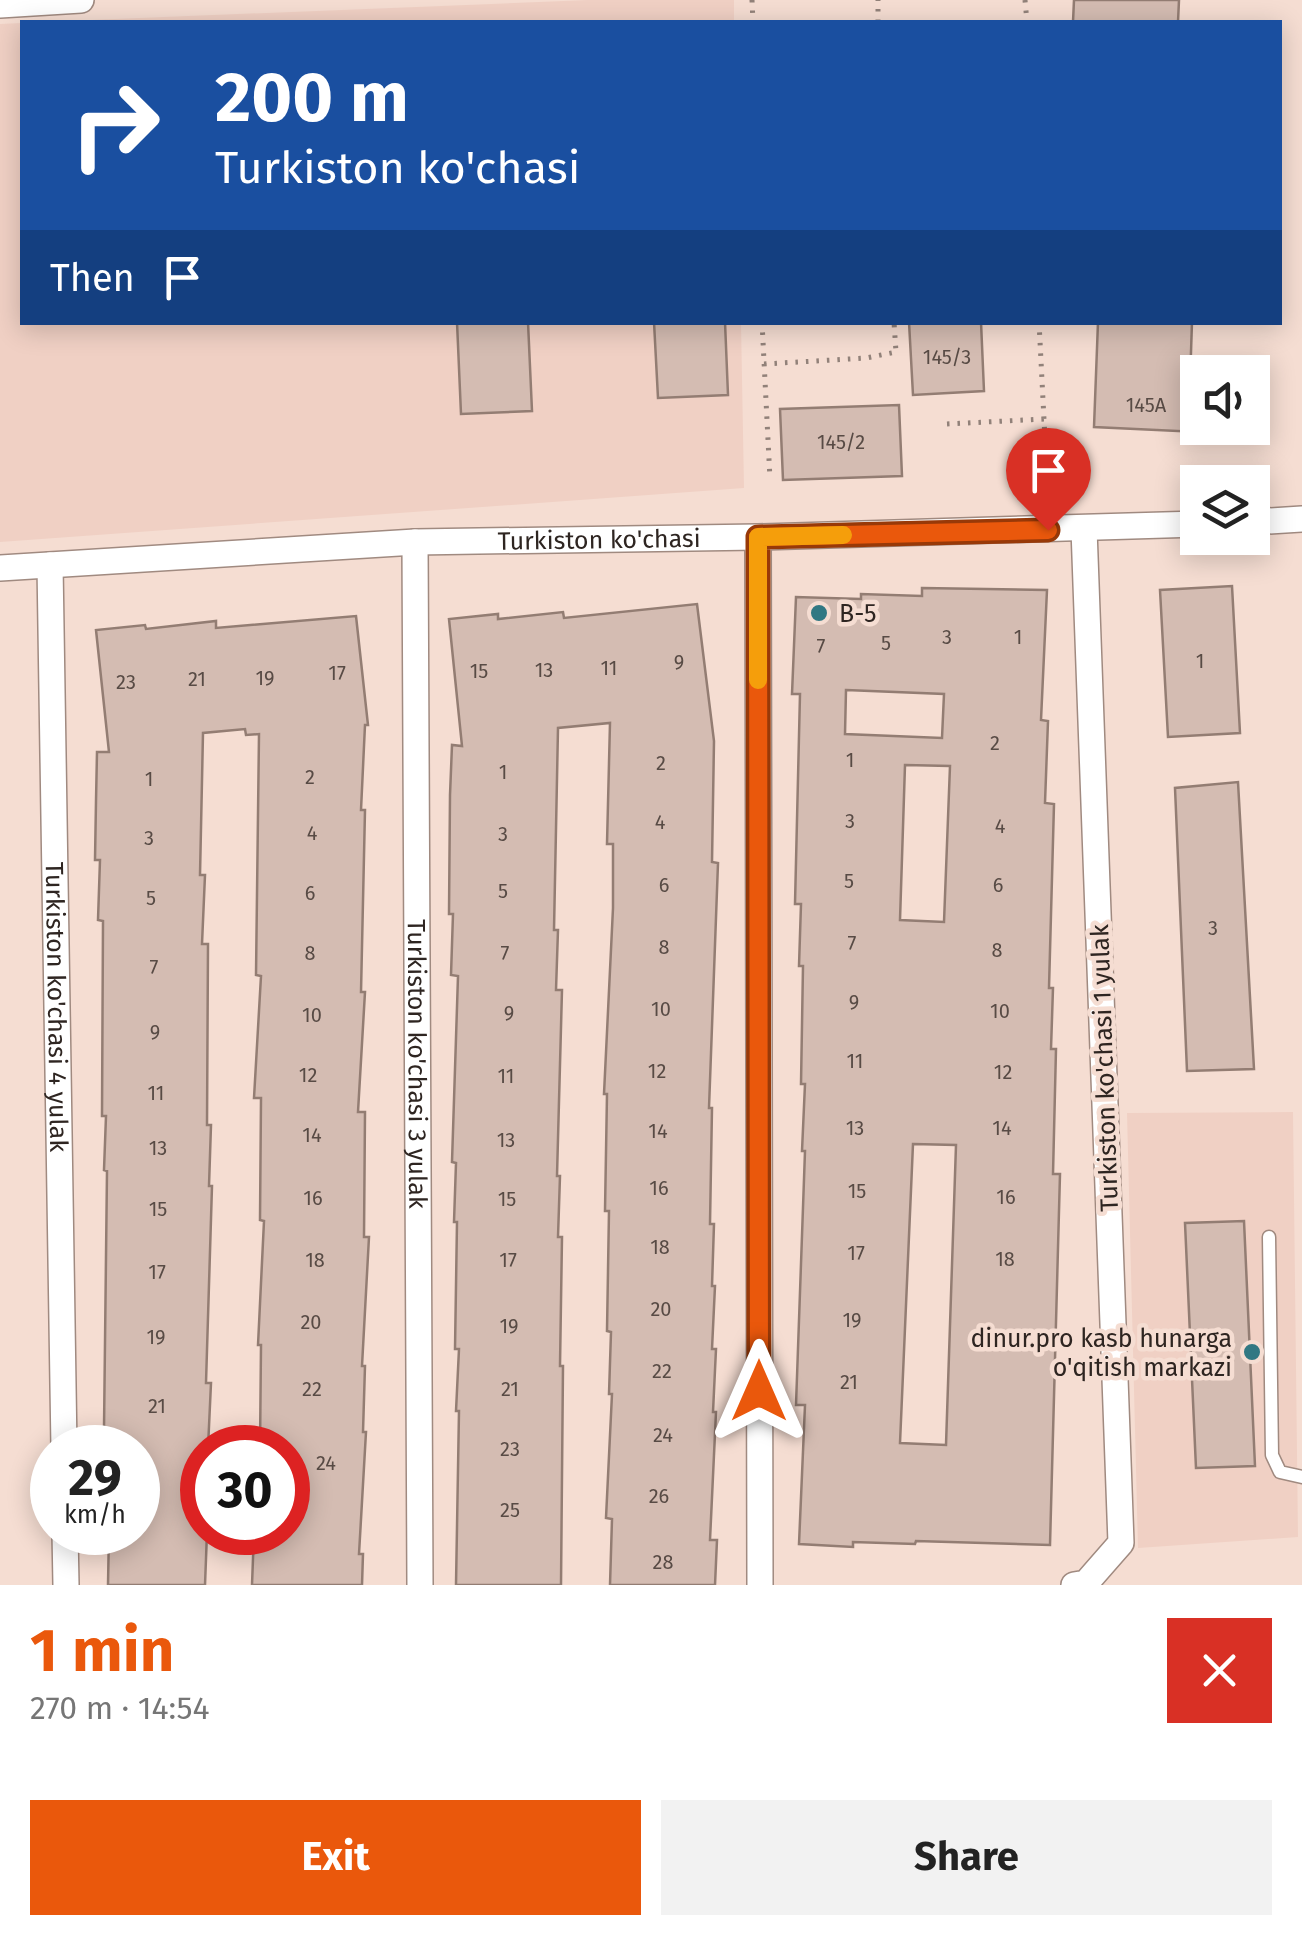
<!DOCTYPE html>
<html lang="en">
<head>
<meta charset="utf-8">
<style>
  body { margin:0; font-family:"Fira Sans",sans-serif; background:#f2f2f2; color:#222; height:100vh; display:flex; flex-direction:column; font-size:38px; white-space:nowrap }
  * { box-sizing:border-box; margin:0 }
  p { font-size:32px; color:#767676 }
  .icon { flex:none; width:55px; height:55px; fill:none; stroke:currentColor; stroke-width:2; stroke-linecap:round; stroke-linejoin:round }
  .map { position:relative; height:1585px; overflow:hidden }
  .drawer { display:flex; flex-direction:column; background:#fff; flex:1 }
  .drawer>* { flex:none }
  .hud { position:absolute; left:20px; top:20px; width:1262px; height:305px; border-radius:0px; box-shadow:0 5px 25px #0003; background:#1a4fa0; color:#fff; overflow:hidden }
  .tools { position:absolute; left:1180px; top:355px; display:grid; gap:20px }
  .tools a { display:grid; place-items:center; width:90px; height:90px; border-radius:0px; background:#fff; box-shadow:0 5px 25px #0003; font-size:50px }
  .speed { position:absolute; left:30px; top:1425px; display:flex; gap:20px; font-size:50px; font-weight:700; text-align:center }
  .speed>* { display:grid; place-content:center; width:130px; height:130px; border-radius:50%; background:#fff; box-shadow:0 5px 25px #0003; line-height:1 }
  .speed small { font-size:25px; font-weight:400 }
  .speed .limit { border:15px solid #d22; background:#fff; color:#111 }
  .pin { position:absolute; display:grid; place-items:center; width:85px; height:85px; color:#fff; margin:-102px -42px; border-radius:50% 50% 50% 0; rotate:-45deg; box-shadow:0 0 10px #0007 }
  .pin .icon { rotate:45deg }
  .me { position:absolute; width:110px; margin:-55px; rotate:0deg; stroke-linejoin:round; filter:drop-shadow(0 0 8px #0008) }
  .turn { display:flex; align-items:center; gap:35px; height:210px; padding:0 30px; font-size:45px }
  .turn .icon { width:130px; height:130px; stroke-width:2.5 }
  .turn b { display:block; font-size:70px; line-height:85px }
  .then { display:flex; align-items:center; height:95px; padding:0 30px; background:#0003; gap:20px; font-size:38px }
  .round { display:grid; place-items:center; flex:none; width:105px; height:105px; border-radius:0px; background:#f2f2f2 }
  .summary { display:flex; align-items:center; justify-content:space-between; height:170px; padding:0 30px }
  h1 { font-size:60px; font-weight:700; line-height:75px; color:#ea580c }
  .cta { display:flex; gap:20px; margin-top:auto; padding:20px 30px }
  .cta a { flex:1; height:115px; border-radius:0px; background:#ea580c; color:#fff; font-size:40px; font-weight:700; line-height:115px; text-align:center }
  .cta a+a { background:#f2f2f2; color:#222 }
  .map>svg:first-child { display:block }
  .built { fill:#f0d0c4 }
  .building { fill:#d4bcb2; stroke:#937d73; stroke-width:2.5; fill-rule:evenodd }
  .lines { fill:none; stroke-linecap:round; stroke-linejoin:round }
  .lane-casing { stroke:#a08a80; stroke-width:15 }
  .street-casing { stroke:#a08a80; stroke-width:28 }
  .path { stroke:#918179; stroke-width:5; stroke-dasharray:2.5 8; stroke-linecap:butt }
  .lane { stroke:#fff; stroke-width:12 }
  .street { stroke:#fff; stroke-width:25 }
  .route-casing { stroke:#983908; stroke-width:25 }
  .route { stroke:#ea580c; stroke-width:18 }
  .slow { stroke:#f59e0b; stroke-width:18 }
  .poi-dot { fill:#317883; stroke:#f5ddd2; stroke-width:4 }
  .labels { text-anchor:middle; stroke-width:9; stroke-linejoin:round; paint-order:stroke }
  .number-label { font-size:20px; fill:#584b45 }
  .street-label { font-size:25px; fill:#2e2521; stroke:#f5ddd2 }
  .poi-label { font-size:25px; fill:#2e2521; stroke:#f5ddd2; text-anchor:start }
</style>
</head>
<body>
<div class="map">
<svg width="1302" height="1585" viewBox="0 0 1302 1585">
  <rect width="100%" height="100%" fill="#f5ddd2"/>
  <path class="built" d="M 588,0 L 734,0 L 734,22 L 41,22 Z
    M 22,23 L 22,322 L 741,323 L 744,488 L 0,542 L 0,24 Z
    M 1293,1112 L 1298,1537 L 1138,1548 L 1127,1113 Z"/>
  <path class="building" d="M 1074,0 L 1179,0 L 1178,22 L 1073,22 Z
    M 457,322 L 528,322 L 532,411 L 461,414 Z
    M 654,322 L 725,322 L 728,395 L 658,398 Z
    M 909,322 L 981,322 L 984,391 L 913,395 Z
    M 1098,322 L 1192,322 L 1190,382 L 1198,382 L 1198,432 L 1094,427 Z
    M 899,405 L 902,476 L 783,480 L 780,409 Z
    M 1232,586 L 1240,733 L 1168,737 L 1160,590 Z
    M 922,588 L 1047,590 L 1041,720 L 1048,721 L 1045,803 L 1054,804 L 1049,988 L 1053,988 L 1051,1049 L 1056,1049 L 1053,1174 L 1060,1174 L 1050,1545 L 916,1541 L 915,1544 L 853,1542 L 853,1547 L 799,1544 L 805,1405 L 796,1405 L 805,1151 L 802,1151 L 805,1084 L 801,1084 L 803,966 L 799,966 L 801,904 L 795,904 L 800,694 L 792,694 L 796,597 L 861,599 L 861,594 L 922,596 ZM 846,690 L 944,694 L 942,738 L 845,734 ZM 905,765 L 950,766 L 944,922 L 900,920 ZM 913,1144 L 956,1145 L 946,1445 L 900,1443 Z
    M 697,604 L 714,741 L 712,862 L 718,863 L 709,1108 L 712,1108 L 710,1224 L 714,1224 L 712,1286 L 715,1286 L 712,1349 L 716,1349 L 713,1412 L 716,1412 L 710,1540 L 717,1540 L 715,1585 L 610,1585 L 612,1519 L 606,1518 L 612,1394 L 609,1394 L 611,1332 L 607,1331 L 609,1211 L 605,1211 L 607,1094 L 604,1094 L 613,908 L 613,844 L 607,844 L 610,723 L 558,728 L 554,930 L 558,930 L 556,990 L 562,990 L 557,1176 L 560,1176 L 558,1237 L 562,1237 L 560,1366 L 563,1366 L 561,1585 L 456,1585 L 459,1411 L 456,1411 L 459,1349 L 455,1349 L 457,1222 L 454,1222 L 456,1163 L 452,1162 L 458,976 L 451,975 L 453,914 L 449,914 L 450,795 L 452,745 L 462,746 L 449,619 L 498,614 L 498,619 L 563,612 L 564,618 Z
    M 356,616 L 368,725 L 365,725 L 361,810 L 365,810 L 361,992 L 365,992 L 358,1112 L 365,1112 L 364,1237 L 369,1237 L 362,1366 L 365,1366 L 363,1432 L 366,1432 L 359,1554 L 363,1554 L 362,1585 L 252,1585 L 254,1532 L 288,1532 L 288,1448 L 260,1448 L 261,1345 L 258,1345 L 264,1221 L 260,1220 L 261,1098 L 254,1098 L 261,976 L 256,975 L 259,734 L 246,735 L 245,729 L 203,733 L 200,875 L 205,875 L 202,944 L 208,944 L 207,1125 L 211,1125 L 209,1186 L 212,1186 L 206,1383 L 211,1383 L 208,1448 L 202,1448 L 202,1532 L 207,1532 L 205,1585 L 108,1585 L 109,1532 L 138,1532 L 138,1448 L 106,1448 L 107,1429 L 104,1429 L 107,1171 L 104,1170 L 106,1116 L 102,1116 L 103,921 L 98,920 L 100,860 L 95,860 L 96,801 L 97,752 L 109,752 L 96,630 L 145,625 L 146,629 L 216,621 L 216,628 Z
    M 1238,782 L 1254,1069 L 1187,1071 L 1175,788 Z
    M 1244,1221 L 1255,1466 L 1196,1468 L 1185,1223 Z"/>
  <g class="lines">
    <g class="lane-casing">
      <path id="lane" d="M 1269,1237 L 1272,1455 L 1280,1472 L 1302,1477"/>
    </g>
    <g class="street-casing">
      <g id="street">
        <path d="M 0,5 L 81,0"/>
        <path d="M 1252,522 L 1302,519"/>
        <path d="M 758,537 L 760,1585"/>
        <path id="s1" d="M 415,542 L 420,1585"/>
        <path id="s2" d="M 50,565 L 64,1448"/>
        <path id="s3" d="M 0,568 L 415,542 L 758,537 L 1198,524"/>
        <path d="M 65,1532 L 66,1585"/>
        <path d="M 1074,1585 L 1086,1583 L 1121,1543 L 1084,529"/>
      </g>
    </g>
    <path class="path" d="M 752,0 L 753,22
      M 1025,0 L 1027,22
      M 878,22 L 878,0
      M 762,322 L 770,479
      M 1039,322 L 1047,478
      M 764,364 L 866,358 L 896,352 L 894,322
      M 947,424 L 1044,419"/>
    <use href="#lane" class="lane"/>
    <use href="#street" class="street"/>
  </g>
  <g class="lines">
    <g class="route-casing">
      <path id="route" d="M 759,1391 L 758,537 L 1048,530"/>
    </g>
    <use href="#route" class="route"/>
    <path class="slow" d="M 758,680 L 758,537 L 843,535"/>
  </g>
  <g class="poi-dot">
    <circle cx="819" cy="613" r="10"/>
    <circle cx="1252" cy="1352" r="10"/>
  </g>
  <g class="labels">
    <g class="number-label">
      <text x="947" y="364">145/3</text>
      <text x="1146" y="412">145A</text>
      <text x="841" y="449">145/2</text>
      <text x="947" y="644">3</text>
      <text x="1018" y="644">1</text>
      <text x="886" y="650">5</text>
      <text x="821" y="653">7</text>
      <text x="1200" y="668">1</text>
      <text x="679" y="669">9</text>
      <text x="609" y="675">11</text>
      <text x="544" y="677">13</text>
      <text x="479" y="678">15</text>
      <text x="337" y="680">17</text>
      <text x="265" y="685">19</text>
      <text x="197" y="686">21</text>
      <text x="126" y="689">23</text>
      <text x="995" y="750">2</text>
      <text x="850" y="767">1</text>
      <text x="661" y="770">2</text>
      <text x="503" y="779">1</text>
      <text x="310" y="784">2</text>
      <text x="149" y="786">1</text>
      <text x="850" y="828">3</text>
      <text x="660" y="829">4</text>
      <text x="1000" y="833">4</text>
      <text x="312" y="840">4</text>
      <text x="503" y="841">3</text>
      <text x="149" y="845">3</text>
      <text x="849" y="888">5</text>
      <text x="664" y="892">6</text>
      <text x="998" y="892">6</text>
      <text x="503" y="898">5</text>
      <text x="310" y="900">6</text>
      <text x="151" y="905">5</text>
      <text x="1213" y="935">3</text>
      <text x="852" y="950">7</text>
      <text x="664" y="954">8</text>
      <text x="997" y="957">8</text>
      <text x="310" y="960">8</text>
      <text x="505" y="960">7</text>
      <text x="154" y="974">7</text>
      <text x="854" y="1009">9</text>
      <text x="661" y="1016">10</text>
      <text x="1000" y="1018">10</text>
      <text x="509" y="1020">9</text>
      <text x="312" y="1022">10</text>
      <text x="155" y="1039">9</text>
      <text x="855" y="1068">11</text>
      <text x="657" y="1078">12</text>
      <text x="1003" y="1079">12</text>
      <text x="308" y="1082">12</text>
      <text x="506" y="1083">11</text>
      <text x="156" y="1100">11</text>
      <text x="855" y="1135">13</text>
      <text x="1002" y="1135">14</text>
      <text x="658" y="1138">14</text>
      <text x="312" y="1142">14</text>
      <text x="506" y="1147">13</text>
      <text x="158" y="1155">13</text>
      <text x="659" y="1195">16</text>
      <text x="857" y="1198">15</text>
      <text x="1006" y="1204">16</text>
      <text x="313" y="1205">16</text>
      <text x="507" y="1206">15</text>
      <text x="158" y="1216">15</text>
      <text x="660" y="1254">18</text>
      <text x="856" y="1260">17</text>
      <text x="1005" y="1266">18</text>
      <text x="315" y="1267">18</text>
      <text x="508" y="1267">17</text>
      <text x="157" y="1279">17</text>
      <text x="661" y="1316">20</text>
      <text x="852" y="1327">19</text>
      <text x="311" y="1329">20</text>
      <text x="509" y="1333">19</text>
      <text x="156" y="1344">19</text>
      <text x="662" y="1378">22</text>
      <text x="849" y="1389">21</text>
      <text x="312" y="1396">22</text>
      <text x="510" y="1396">21</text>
      <text x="157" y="1413">21</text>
      <text x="663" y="1442">24</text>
      <text x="510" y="1456">23</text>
      <text x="326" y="1470">24</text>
      <text x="659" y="1503">26</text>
      <text x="510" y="1517">25</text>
      <text x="663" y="1569">28</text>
    </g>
    <g class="street-label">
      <text dy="9" stroke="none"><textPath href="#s3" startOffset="600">Turkiston ko'chasi</textPath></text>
      <text dy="9" stroke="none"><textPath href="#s2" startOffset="442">Turkiston ko'chasi 4 yulak</textPath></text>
      <text dy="9" stroke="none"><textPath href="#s1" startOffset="522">Turkiston ko'chasi 3 yulak</textPath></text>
      <text transform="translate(1104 1068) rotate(-92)" y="9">Turkiston ko'chasi 1 yulak</text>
    </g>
    <g class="poi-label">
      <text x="839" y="622">В-5</text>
      <text x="1232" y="1347" text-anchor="end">dinur.pro kasb hunarga<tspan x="1232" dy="29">o'qitish markazi</tspan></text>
    </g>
  </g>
</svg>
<div class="tools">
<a><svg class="icon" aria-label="sound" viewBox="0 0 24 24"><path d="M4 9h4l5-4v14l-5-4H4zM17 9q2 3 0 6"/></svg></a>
<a><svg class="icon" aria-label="layers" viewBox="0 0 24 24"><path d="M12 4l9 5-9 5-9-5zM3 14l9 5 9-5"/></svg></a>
</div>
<div class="speed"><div>29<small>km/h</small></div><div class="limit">30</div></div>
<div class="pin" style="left:1048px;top:530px;background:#d93025"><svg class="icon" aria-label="arrive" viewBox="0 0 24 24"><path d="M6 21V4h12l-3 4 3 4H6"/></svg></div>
<svg class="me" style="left:759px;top:1391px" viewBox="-20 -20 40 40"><path d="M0-17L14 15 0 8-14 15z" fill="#ea580c" stroke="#fff" stroke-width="4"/></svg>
<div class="hud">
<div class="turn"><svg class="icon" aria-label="right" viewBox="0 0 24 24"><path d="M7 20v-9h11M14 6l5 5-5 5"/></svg><div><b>200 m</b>Turkiston ko'chasi</div></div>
<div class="then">Then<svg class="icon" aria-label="arrive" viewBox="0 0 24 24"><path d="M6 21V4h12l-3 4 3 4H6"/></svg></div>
</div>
</div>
<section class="drawer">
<div class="summary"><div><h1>1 min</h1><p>270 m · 14:54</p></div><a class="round" style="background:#d93025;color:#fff"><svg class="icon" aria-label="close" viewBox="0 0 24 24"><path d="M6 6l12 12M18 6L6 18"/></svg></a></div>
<div class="cta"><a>Exit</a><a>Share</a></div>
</section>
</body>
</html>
